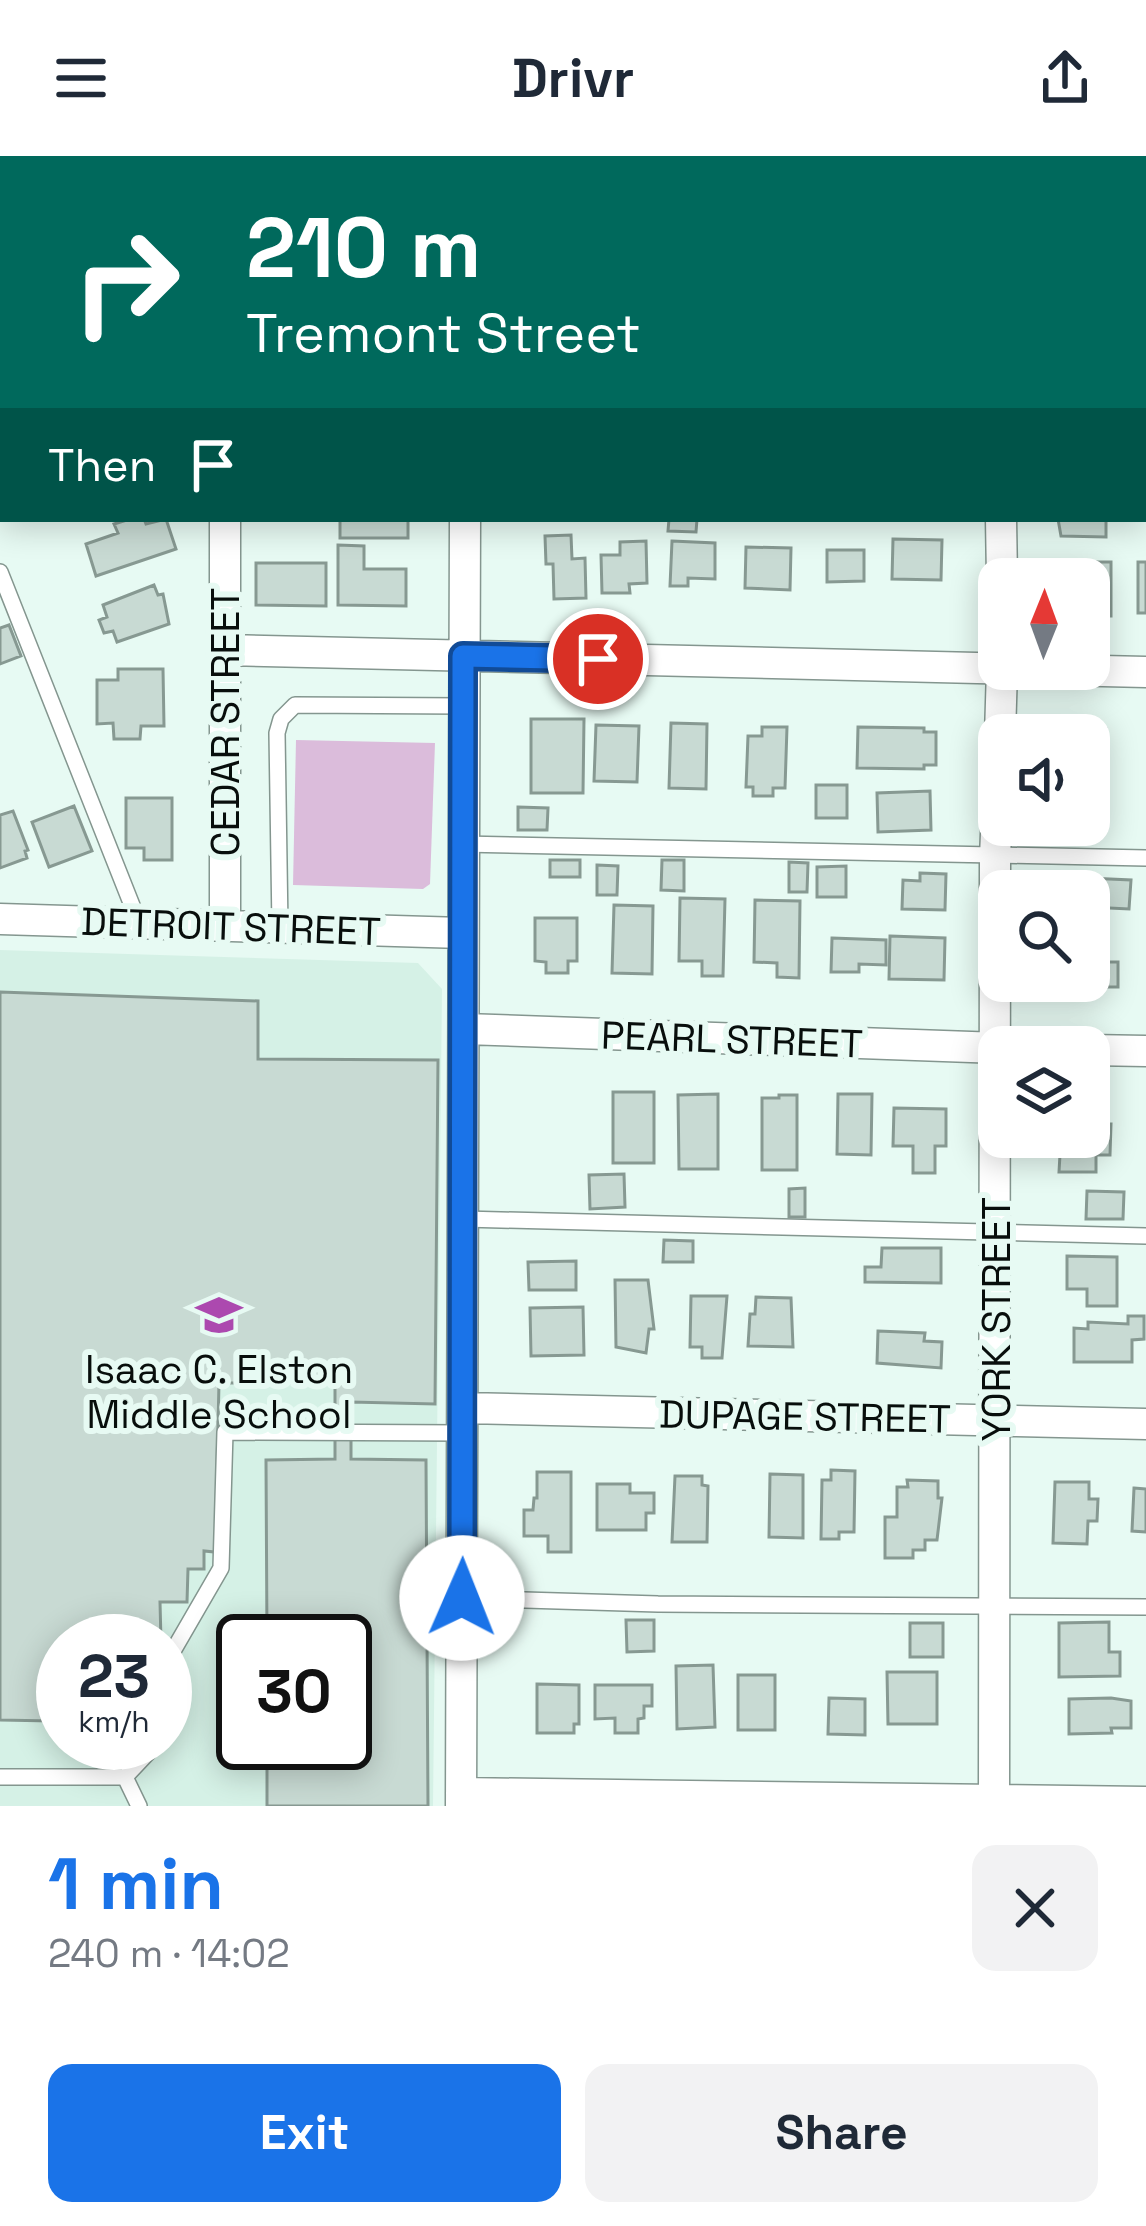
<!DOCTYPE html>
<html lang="en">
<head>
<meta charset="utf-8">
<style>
  body { margin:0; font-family:"Space Grotesk",sans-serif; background:#f2f2f3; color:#1f2937; height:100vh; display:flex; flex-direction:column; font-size:45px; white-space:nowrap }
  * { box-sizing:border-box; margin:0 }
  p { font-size:39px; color:#747a83 }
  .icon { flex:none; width:66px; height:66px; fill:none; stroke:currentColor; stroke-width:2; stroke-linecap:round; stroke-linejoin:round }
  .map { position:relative; height:1650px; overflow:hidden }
  .side { display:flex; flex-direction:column; background:#fff; flex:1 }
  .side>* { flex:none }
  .guide { position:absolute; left:0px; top:0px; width:1146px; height:366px; box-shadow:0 6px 30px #0003; background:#00695c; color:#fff; overflow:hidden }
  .needle { width:78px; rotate:1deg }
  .buttons { position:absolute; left:978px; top:402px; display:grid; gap:24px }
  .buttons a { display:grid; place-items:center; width:132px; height:132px; border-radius:24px; background:#fff; box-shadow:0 6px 30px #0003; font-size:60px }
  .speed { position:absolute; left:36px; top:1458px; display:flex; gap:24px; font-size:60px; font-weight:700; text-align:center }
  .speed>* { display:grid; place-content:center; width:156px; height:156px; border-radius:50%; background:#fff; box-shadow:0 6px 30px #0003; line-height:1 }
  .speed small { font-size:30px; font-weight:400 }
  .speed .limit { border:6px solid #111; border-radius:18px; background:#fff; color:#111 }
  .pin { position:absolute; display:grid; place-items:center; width:102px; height:102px; color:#fff; margin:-51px; border:6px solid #fff; border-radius:50%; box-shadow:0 3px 12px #0007 }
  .me { position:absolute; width:132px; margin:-66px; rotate:1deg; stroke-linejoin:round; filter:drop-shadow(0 0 9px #0008) }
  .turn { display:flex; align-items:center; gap:42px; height:252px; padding:0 48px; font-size:54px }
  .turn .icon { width:156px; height:156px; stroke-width:2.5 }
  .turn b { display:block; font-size:84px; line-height:102px }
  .then { display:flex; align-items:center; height:114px; padding:0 48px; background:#0003; gap:24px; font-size:45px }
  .round { display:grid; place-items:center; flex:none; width:126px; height:126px; border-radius:24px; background:#f2f2f3 }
  .head { display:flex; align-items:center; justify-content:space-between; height:204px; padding:0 48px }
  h1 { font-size:72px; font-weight:700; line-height:90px; color:#1a73e8 }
  .action { display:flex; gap:24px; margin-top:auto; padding:24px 48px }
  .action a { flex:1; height:138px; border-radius:24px; background:#1a73e8; color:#fff; font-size:48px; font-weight:700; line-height:138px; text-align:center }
  .action a+a { background:#f2f2f3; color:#1f2937 }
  header { display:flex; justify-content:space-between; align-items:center; height:156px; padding:0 48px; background:#fff; font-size:54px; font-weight:700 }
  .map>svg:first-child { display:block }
  .built { fill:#d5f1e6; fill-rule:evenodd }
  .green { fill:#dbbcdb }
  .building { fill:#c8dad3; stroke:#879992; stroke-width:3 }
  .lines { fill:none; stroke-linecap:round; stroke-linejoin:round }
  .service-casing { stroke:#84968f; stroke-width:18 }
  .minor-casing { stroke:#84968f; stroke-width:33 }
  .service { stroke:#fff; stroke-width:15 }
  .minor { stroke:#fff; stroke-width:30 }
  .route-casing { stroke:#114b97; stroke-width:30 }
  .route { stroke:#1a73e8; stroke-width:21 }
  .labels { text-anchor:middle; stroke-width:12; stroke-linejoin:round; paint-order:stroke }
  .street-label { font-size:39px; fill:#080e0c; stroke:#e7faf3 }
  .poi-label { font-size:39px; fill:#080e0c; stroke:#e7faf3 }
</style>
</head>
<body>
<header><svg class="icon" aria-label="menu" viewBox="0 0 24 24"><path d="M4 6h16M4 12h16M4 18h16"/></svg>Drivr<svg class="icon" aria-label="share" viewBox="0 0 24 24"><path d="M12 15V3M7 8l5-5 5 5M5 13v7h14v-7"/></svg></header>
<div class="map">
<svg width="1146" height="1650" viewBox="0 0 1146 1650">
  <rect width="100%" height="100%" fill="#e7faf3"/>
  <path class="built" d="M 0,794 L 418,807 L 442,833 L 433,1650 L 0,1650 ZM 63,1485 L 165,1485 L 165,1587 L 63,1587 ZM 243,1485 L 345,1485 L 345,1587 L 243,1587 Z"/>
  <path class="green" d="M 296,584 L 435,587 L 430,728 L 423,733 L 293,729 Z"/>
  <path class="building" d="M 186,0 L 365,0 L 365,3 L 186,3 Z
    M 130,363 L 144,363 L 146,368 L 166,363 L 176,393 L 96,420 L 86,388 L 118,377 L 114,368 Z
    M 340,363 L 408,363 L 408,382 L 340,382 Z
    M 669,363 L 697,363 L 696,376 L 668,375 Z
    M 1058,363 L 1106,363 L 1106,381 L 1061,380 Z
    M 571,379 L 572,403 L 585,402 L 586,442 L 554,443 L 553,408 L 546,408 L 545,380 Z
    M 893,383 L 942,384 L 941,424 L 892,423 Z
    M 646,385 L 647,427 L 629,428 L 630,437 L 602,437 L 601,399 L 620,399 L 620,386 Z
    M 672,385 L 715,387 L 715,423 L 688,422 L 688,430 L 670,430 Z
    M 338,389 L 364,390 L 364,413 L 406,413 L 406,450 L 338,449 Z
    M 746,391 L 791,392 L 790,434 L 745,432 Z
    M 827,394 L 864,394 L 864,425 L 827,426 Z
    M 1072,406 L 1111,406 L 1111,460 L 1089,460 L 1089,423 L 1063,423 L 1063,413 L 1072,413 Z
    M 1138,406 L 1146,406 L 1146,457 L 1138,457 Z
    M 256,407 L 326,407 L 326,450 L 256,449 Z
    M 154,429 L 158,439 L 163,438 L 169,468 L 117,486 L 113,475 L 104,477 L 99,464 L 107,461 L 103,449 Z
    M 9,469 L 21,500 L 0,508 L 0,472 Z
    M 118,513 L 163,513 L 164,570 L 141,570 L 140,583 L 114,583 L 113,567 L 97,568 L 97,524 L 118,524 Z
    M 531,563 L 584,563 L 583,637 L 531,637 Z
    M 671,567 L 707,568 L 706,633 L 669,632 Z
    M 596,569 L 639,570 L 637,626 L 594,625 Z
    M 762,571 L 787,571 L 785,632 L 773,632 L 773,640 L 753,640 L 753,631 L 746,631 L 748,580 L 762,580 Z
    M 858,571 L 924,572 L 924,576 L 936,576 L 936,609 L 924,609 L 924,613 L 857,612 Z
    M 1068,573 L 1106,573 L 1106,659 L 1089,659 L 1089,579 L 1068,579 Z
    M 816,629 L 847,629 L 847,662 L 816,662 Z
    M 930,635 L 931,674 L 878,676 L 877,637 Z
    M 126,642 L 172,642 L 172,704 L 144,704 L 144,692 L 126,692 Z
    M 74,650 L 92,695 L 49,711 L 32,666 Z
    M 518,651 L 548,652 L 547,674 L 518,674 Z
    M 13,655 L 28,694 L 25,695 L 27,702 L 0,712 L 0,659 Z
    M 550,704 L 580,704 L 580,721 L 550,721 Z
    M 662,704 L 684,704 L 684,735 L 661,734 Z
    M 789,706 L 808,707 L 807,736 L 789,736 Z
    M 597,709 L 618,710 L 617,739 L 597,739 Z
    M 846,710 L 846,741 L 817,741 L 817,711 Z
    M 920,717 L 946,718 L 945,754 L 902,753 L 903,724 L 920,725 Z
    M 1065,721 L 1131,724 L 1129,753 L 1089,751 L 1089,735 L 1064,735 Z
    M 680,742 L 725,743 L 723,820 L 702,820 L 702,805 L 679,805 Z
    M 755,744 L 800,745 L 799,822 L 777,821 L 777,807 L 754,806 Z
    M 614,749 L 653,750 L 652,818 L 612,817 Z
    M 535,762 L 577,762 L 577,805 L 568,805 L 568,817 L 546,817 L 546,806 L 535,805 Z
    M 890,780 L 945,782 L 944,824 L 889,823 Z
    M 832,782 L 886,784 L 886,809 L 859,808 L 859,816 L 831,816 Z
    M 1089,806 L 1118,806 L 1118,831 L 1101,831 L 1101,837 L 1059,836 L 1059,825 L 1089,825 Z
    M 0,836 L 258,845 L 258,903 L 438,904 L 435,1248 L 351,1246 L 351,1303 L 426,1304 L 428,1650 L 267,1650 L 267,1587 L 345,1587 L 345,1485 L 267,1485 L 266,1304 L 335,1303 L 335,1227 L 219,1227 L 215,1396 L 204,1395 L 204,1413 L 188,1413 L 187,1446 L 160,1446 L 161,1485 L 63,1485 L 63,1548 L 51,1548 L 51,1565 L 0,1564 Z
    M 613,936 L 654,936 L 654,1007 L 613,1007 Z
    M 718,938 L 718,1013 L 679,1013 L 678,939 Z
    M 838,938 L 872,938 L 871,999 L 837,998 Z
    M 779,939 L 797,939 L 797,1014 L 762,1014 L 762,942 L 779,942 Z
    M 1089,948 L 1096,949 L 1096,968 L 1111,968 L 1110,999 L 1096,999 L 1096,1016 L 1059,1016 L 1061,981 L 1089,981 Z
    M 894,952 L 946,953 L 946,990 L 935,990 L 935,1017 L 913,1017 L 913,990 L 893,990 Z
    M 624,1018 L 625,1051 L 590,1053 L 589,1019 Z
    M 805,1032 L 805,1061 L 789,1061 L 789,1033 Z
    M 1087,1035 L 1124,1036 L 1123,1063 L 1086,1063 Z
    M 664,1084 L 693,1085 L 693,1106 L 663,1106 Z
    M 882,1092 L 941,1092 L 941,1127 L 865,1126 L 865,1111 L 881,1111 Z
    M 1067,1100 L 1117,1101 L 1117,1150 L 1087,1150 L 1087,1133 L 1067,1133 Z
    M 576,1105 L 576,1134 L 529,1134 L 528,1106 Z
    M 615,1124 L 648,1124 L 654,1173 L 649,1173 L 646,1197 L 616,1191 Z
    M 691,1140 L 727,1140 L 722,1202 L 702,1202 L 702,1191 L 690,1191 Z
    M 756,1141 L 791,1142 L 793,1191 L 748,1190 L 750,1158 L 755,1158 Z
    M 583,1151 L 584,1199 L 531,1200 L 530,1152 Z
    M 1128,1160 L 1144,1160 L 1144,1183 L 1132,1184 L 1132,1206 L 1074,1206 L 1074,1172 L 1088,1173 L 1088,1166 L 1128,1168 Z
    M 878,1175 L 925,1177 L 924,1185 L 942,1186 L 941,1212 L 877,1207 Z
    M 831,1314 L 855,1315 L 854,1376 L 839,1376 L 839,1383 L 821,1383 L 822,1324 L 831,1324 Z
    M 537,1316 L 571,1316 L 571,1396 L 548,1396 L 548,1380 L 524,1380 L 524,1354 L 533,1354 L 534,1342 L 537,1342 Z
    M 770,1318 L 803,1319 L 803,1382 L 769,1381 Z
    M 675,1320 L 702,1320 L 702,1329 L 708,1330 L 707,1386 L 672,1386 Z
    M 907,1324 L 938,1325 L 938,1342 L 942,1342 L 937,1384 L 925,1384 L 925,1394 L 913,1394 L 913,1402 L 885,1402 L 885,1361 L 897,1361 L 897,1331 L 908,1331 Z
    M 1055,1326 L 1089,1326 L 1089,1343 L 1098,1343 L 1097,1365 L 1088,1365 L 1087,1388 L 1053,1387 Z
    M 597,1328 L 630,1328 L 630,1337 L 654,1337 L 654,1357 L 646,1357 L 646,1374 L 597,1374 Z
    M 1134,1332 L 1146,1333 L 1146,1376 L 1132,1375 Z
    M 626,1464 L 654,1464 L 654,1495 L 627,1496 Z
    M 1109,1466 L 1109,1496 L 1120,1496 L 1120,1520 L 1059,1521 L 1059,1467 Z
    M 910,1467 L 943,1467 L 943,1501 L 910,1501 Z
    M 713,1509 L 715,1571 L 677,1573 L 676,1510 Z
    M 887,1516 L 937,1516 L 937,1568 L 888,1568 Z
    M 738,1519 L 775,1519 L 775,1574 L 738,1574 Z
    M 537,1528 L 579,1529 L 579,1568 L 574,1568 L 574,1577 L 537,1577 Z
    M 595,1529 L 652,1529 L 652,1550 L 644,1550 L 644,1562 L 638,1563 L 638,1577 L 615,1577 L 615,1562 L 595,1563 Z
    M 829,1542 L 865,1543 L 865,1579 L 828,1578 Z
    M 1111,1542 L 1131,1545 L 1131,1572 L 1111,1572 L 1112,1577 L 1069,1578 L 1069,1543 Z"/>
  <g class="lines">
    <g class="service-casing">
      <path id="service" d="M 0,161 L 3,160
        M 1143,329 L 1146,329
        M 0,416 L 139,767
        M 462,688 L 1146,702
        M 280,771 L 277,577 L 281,563 L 295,549 L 463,550
        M 464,1063 L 1146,1080
        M 462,1442 L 658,1448 L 1146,1451
        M 165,1562 L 173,1495 L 221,1412 L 225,1276 L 464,1277
        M 0,1621 L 125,1621 L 157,1587
        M 125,1621 L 139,1650"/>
    </g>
    <g class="minor-casing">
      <path id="minor" d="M 114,0 L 115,3
        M 470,3 L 470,0
        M 1001,3 L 1001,0
        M 1143,122 L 1146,122
        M 225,363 L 225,770
        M 1001,363 L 1002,423
        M 227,494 L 1146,516
        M 1000,579 L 1002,513
        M 0,763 L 462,777
        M 465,873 L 999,892
        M 1089,894 L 1146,895
        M 464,1252 L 1146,1268
        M 461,1637 L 1146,1646
        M 461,1650 L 465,363
        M 994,1650 L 995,702 L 999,604"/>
    </g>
    <use href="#service" class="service"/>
    <use href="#minor" class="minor"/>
  </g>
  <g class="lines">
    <g class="route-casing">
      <path id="route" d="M 462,1442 L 463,500 L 598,503"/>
    </g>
    <use href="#route" class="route"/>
  </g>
  <defs>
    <g id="school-bare" transform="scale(3.6)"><path d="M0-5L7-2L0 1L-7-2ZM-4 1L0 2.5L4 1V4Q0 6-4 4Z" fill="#ac49af" stroke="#e7faf3" stroke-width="2.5" paint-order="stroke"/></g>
  </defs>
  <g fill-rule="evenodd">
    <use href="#school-bare" x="219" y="1159"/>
  </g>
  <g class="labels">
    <g class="street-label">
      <text transform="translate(225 566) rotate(-90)" y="14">CEDAR STREET</text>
      <text transform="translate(231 770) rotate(2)" y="14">DETROIT STREET</text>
      <text transform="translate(732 883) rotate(2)" y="14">PEARL STREET</text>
      <text transform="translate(996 1163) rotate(-90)" y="14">YORK STREET</text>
      <text transform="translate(805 1260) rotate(1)" y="14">DUPAGE STREET</text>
    </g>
    <g class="poi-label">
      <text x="219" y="1227">Isaac C. Elston<tspan x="219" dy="45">Middle School</tspan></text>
    </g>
  </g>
</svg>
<div class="buttons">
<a><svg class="needle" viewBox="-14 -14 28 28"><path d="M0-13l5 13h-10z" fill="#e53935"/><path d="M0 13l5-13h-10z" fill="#747a83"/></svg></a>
<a><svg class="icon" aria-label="sound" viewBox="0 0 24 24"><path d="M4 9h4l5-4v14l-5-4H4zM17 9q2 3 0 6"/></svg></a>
<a><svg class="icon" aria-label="search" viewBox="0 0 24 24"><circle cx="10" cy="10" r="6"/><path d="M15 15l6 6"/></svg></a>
<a><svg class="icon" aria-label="layers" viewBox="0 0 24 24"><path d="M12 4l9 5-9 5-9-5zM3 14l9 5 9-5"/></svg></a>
</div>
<div class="speed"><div>23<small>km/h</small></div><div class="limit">30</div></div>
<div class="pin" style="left:598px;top:503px;background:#d93025"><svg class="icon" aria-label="arrive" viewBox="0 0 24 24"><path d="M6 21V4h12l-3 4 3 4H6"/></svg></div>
<svg class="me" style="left:462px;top:1442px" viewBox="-20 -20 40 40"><circle r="19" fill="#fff"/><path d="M0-13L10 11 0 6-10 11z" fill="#1a73e8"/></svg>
<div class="guide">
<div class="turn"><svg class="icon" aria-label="right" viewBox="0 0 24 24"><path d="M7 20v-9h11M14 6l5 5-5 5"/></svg><div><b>210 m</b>Tremont Street</div></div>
<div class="then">Then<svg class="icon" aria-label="arrive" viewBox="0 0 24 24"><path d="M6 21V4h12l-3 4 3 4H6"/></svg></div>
</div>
</div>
<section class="side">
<div class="head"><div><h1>1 min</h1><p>240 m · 14:02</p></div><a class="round"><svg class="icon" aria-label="close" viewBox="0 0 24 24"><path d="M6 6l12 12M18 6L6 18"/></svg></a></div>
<div class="action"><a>Exit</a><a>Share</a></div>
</section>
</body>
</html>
